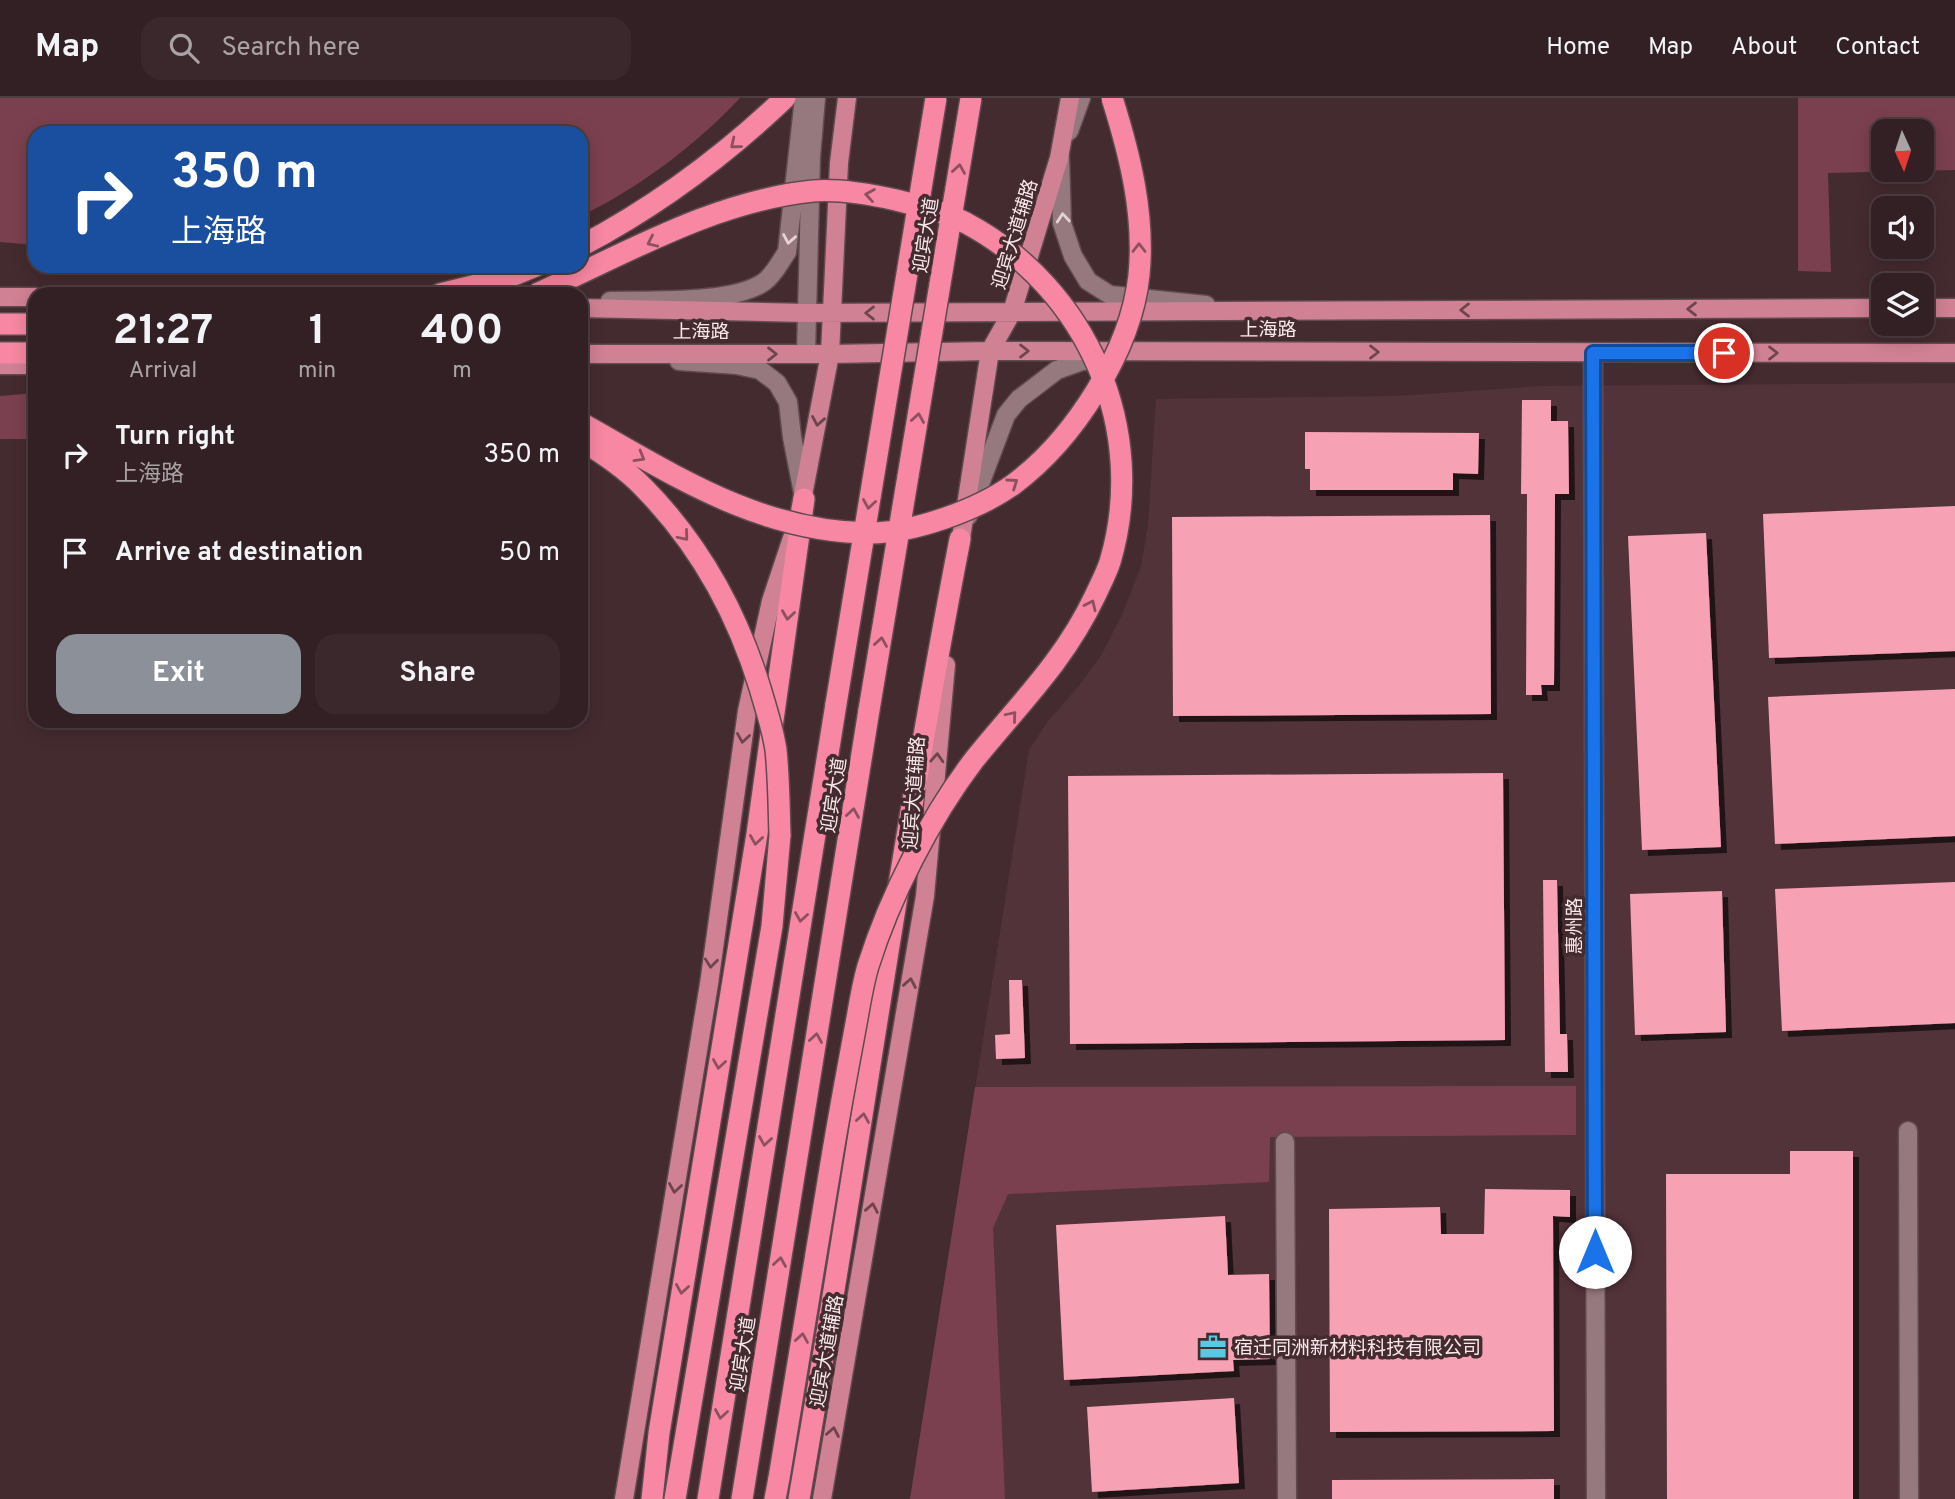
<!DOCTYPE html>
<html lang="en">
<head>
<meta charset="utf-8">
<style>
  body { margin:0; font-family:Overpass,"Noto Sans SC",sans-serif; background:#3b282c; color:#f1f3f6; height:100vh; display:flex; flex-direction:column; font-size:26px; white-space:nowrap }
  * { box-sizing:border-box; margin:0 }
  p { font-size:23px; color:#a9a3a6 }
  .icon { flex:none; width:38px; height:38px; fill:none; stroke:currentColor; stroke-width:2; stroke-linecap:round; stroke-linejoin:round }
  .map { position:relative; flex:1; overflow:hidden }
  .details { position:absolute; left:28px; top:189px; width:560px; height:441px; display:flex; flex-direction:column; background:#332024; border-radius:21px; box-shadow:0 4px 18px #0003,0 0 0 2px #4e3e41 }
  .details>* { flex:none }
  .banner { position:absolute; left:28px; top:28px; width:560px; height:147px; border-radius:21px; box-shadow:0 4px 18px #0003,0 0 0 2px #4e3e41; background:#1a4fa0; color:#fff; overflow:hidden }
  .needle { width:46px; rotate:177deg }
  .buttons { position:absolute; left:1871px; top:21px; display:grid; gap:14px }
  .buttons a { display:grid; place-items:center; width:63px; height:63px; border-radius:14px; background:#332024; box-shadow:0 4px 18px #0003,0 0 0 2px #4e3e41; font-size:35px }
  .pin { position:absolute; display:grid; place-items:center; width:60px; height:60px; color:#fff; margin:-30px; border:4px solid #fff; border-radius:50%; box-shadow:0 2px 7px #0007 }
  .me { position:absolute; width:77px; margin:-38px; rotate:0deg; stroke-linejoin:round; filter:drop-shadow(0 0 5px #0008) }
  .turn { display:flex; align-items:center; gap:24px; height:147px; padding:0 28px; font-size:32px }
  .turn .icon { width:91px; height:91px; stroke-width:2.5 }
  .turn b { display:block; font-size:49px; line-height:60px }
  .eta { display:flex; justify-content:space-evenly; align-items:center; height:119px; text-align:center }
  .eta b { font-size:42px; font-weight:700; line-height:49px }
  .primary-button { display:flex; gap:14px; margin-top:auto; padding:14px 28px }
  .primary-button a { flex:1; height:80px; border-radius:21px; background:#8c9099; color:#fff; font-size:28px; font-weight:700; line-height:80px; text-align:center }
  .primary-button a+a { background:#3b282c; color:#f1f3f6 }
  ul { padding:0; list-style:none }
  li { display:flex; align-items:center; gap:21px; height:98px; padding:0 28px }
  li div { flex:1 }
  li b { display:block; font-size:26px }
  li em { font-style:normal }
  header { display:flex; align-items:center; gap:42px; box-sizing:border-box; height:98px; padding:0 35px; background:#332024; border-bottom:2px solid #4e3e41 }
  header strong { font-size:33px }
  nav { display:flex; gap:38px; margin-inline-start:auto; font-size:24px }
  .search { width:490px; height:63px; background:#3b282c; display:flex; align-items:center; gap:18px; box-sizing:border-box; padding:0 24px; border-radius:21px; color:#a9a3a6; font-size:26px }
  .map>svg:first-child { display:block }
  .built { fill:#53333a }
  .green { fill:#7b404f; fill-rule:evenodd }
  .building { fill:#f6a2b4; filter:url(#shadow) }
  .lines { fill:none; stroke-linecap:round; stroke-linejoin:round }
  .minor-casing { stroke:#5f4a4f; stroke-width:21 }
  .major-casing { stroke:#5f4a4f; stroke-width:21 }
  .highway-casing { stroke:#5f4a4f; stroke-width:24 }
  .minor { stroke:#96797e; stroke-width:18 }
  .major { stroke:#d08194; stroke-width:18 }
  .highway { stroke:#f787a3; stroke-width:21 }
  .highway-bridge-casing { stroke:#5f4a4f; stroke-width:24; stroke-linecap:butt }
  .highway-bridge { stroke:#f787a3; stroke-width:21 }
  .oneway { stroke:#8c505e }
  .oneway2 { stroke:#e5d2d5 }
  .oneway3 { stroke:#6e454e }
  .route-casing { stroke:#114b97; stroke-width:18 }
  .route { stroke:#1a73e8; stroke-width:12 }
  .labels { text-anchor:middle; stroke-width:7; stroke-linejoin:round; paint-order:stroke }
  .street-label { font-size:19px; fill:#f9e8eb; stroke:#442b30 }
  .poi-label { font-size:19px; fill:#f9e8eb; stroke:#442b30; text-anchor:start }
</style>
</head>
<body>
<header>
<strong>Map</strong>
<div class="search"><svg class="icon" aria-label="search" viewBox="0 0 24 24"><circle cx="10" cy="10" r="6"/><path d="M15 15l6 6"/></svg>Search here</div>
<nav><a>Home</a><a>Map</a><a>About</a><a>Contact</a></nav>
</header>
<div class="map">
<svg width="1955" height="1401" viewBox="0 0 1955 1401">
  <defs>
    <filter id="shadow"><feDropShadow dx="6" dy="6" stdDeviation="0" flood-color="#0009"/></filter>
  </defs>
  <rect width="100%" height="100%" fill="#442b30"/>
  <path class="built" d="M 1955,285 L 1955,1401 L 910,1401 L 1029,652 L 1048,623 L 1079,588 L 1102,556 L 1122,517 L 1141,468 L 1148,427 L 1156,301 L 1397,298 L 1544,288 Z"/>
  <path class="green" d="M 0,0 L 740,0 C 696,47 639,90 581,118 L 581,35 L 35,35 L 35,147 L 0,144 Z
    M 1798,0 L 1955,0 L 1955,72 L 1828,75 L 1831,174 L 1798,173 ZM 1883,33 L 1922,33 L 1922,72 L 1883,72 Z
    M 35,295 L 35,341 L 0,341 L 0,298 Z
    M 1576,988 L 1576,1037 L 1270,1039 L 1269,1084 L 1008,1096 L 993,1130 L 1005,1401 L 910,1401 L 975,989 Z"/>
  <path class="building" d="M 1522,302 L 1551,302 L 1551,323 L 1568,323 L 1569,396 L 1555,396 L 1554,587 L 1541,587 L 1542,597 L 1526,597 L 1527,396 L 1521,396 Z
    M 1305,334 L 1479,335 L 1478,376 L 1453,375 L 1453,392 L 1310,392 L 1310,371 L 1305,371 Z
    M 1955,408 L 1955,553 L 1769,560 L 1763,416 Z
    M 1490,417 L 1491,616 L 1173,618 L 1172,419 Z
    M 1706,435 L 1721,749 L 1642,752 L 1628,438 Z
    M 1955,591 L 1955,738 L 1775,746 L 1768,599 Z
    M 1503,675 L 1505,942 L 1070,946 L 1068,678 Z
    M 1543,782 L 1557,782 L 1560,936 L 1567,936 L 1568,974 L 1545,974 Z
    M 1955,784 L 1955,925 L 1782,933 L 1775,791 Z
    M 1722,793 L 1726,934 L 1635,937 L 1630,796 Z
    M 1009,882 L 1022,882 L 1025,960 L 996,961 L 995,937 L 1010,936 Z
    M 1790,1053 L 1853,1053 L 1853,1401 L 1667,1401 L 1666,1076 L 1790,1076 Z
    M 1485,1091 L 1570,1092 L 1570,1119 L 1553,1118 L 1554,1333 L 1330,1334 L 1329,1111 L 1440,1109 L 1441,1136 L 1484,1136 Z
    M 1225,1118 L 1228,1177 L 1269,1176 L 1270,1261 L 1233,1262 L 1234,1273 L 1064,1282 L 1056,1127 Z
    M 1234,1300 L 1239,1385 L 1092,1394 L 1087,1309 Z
    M 1554,1381 L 1554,1401 L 1332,1401 L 1332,1382 Z"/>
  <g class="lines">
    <g class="minor-casing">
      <path id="minor" d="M 1069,33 L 1081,0
        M 1060,59 L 1062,125 L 1073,158 L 1088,183 L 1110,197 L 1206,207
        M 610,203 C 649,202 733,206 764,184 C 774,177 780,164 787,154 L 804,0
        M 806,255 L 811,59 L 816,0
        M 1593,255 L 1596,1401
        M 679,263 L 737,267 L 760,272 L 777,285 L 788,304 L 792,339 L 803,395
        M 968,418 L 1006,317 L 1019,301 L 1057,272 L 1082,263 L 1107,262
        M 1908,1033 L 1909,1401
        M 1285,1044 L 1287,1401"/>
    </g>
    <g class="major-casing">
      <path id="major" d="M 0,199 L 35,199
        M 581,210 L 806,215 L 1883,210
        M 1922,210 L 1955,210
        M 581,256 L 830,256 L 990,253 L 1955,255
        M 0,267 L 35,267
        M 800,413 L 830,256 L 839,65 L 847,0
        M 959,453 L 990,253 L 1012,214 L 1059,60 L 1070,0
        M 624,1401 L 709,886 L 747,613 L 771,503 L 792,440
        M 822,1401 L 925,798 L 946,567"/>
    </g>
    <g class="highway-casing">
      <path id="highway" d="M 581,148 C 657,108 723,59 785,0
        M 440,196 L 509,179 L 536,168
        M 0,226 L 35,226
        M 0,255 L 35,255
        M 652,1401 L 659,1335 L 757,736 L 804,401
        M 675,1401 L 772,828 L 780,737
        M 708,1401 L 836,606
        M 742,1401 L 869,612
        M 775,1401 L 779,1380
        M 799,1401 C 855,1082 898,760 960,441"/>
    </g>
    <use href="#minor" class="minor"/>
    <use href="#major" class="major"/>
    <use href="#highway" class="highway"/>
    <g class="highway-bridge-casing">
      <path id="highway-bridge" d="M 536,196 C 625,156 714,103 813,93 C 841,91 869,96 896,102 C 920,108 944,114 966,125 C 1088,190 1149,332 1110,464 C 1106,476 1100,487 1095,498 C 1063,565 1019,606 974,662 C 930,720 890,798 868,868 C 862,888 859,910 855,931 C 847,974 839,1017 832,1059 C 814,1166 797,1273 779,1380
        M 581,325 C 674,377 759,434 870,435 C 913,435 978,412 1014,386 C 1074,341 1131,253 1139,177 C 1145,117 1130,57 1112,0
        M 581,342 C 603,356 626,371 644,390 C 700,447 737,515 760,590 C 766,611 773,631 776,652 C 779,680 779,709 780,737
        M 836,606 L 936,0
        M 869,612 L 971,0"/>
    </g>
    <use href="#highway-bridge" class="highway-bridge"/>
  </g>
  <defs><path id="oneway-chevron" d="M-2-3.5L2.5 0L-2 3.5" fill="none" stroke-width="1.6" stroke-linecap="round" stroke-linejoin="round" transform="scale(1.75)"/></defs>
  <g class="oneway">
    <use href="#oneway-chevron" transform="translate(735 46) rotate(141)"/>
    <use href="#oneway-chevron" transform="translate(959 71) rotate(-81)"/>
    <use href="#oneway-chevron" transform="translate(870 97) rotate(-171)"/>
    <use href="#oneway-chevron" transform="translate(652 144) rotate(155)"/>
    <use href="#oneway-chevron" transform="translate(1139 150) rotate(-90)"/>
    <use href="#oneway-chevron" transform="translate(918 320) rotate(-81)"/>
    <use href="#oneway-chevron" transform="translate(640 359) rotate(30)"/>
    <use href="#oneway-chevron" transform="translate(1013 385) rotate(-35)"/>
    <use href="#oneway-chevron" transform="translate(869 406) rotate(99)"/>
    <use href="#oneway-chevron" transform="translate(684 438) rotate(50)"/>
    <use href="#oneway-chevron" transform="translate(1091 507) rotate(-65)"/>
    <use href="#oneway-chevron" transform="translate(788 517) rotate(98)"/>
    <use href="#oneway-chevron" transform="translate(881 544) rotate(-81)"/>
    <use href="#oneway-chevron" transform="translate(1012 618) rotate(-50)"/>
    <use href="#oneway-chevron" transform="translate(853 715) rotate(-81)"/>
    <use href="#oneway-chevron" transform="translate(756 742) rotate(99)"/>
    <use href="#oneway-chevron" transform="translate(801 819) rotate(99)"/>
    <use href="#oneway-chevron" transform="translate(816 940) rotate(-81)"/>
    <use href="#oneway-chevron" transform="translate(719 966) rotate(99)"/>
    <use href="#oneway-chevron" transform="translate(863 1020) rotate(-81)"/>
    <use href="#oneway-chevron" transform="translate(765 1043) rotate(99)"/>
    <use href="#oneway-chevron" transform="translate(780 1164) rotate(-81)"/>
    <use href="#oneway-chevron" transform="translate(682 1191) rotate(99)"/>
    <use href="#oneway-chevron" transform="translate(802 1240) rotate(-81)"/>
    <use href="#oneway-chevron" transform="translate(721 1316) rotate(99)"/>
  </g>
  <g class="oneway2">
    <use href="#oneway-chevron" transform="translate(1063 120) rotate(-95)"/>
    <use href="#oneway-chevron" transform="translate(789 141) rotate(100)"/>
  </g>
  <g class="oneway3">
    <use href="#oneway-chevron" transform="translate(1692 211) rotate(180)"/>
    <use href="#oneway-chevron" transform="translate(1465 212) rotate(180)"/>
    <use href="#oneway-chevron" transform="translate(870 215) rotate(180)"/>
    <use href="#oneway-chevron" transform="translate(1024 253)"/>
    <use href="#oneway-chevron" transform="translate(1374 254)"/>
    <use href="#oneway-chevron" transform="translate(1773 255)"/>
    <use href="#oneway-chevron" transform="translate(772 256)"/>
    <use href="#oneway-chevron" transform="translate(818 323) rotate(100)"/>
    <use href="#oneway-chevron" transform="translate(743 640) rotate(99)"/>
    <use href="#oneway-chevron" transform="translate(937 660) rotate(-87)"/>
    <use href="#oneway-chevron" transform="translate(711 865) rotate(96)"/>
    <use href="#oneway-chevron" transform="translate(910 885) rotate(-80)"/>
    <use href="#oneway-chevron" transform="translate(675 1090) rotate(99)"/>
    <use href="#oneway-chevron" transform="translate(872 1110) rotate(-80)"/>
    <use href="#oneway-chevron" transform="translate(833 1334) rotate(-80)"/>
  </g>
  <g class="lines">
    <g class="route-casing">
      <path id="route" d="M 1595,1154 L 1593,255 L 1724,255"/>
    </g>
    <use href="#route" class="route"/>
  </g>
  <defs>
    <g id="office-bare" transform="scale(2.1)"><path d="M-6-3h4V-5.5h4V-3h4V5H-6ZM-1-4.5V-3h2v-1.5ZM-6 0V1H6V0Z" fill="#57c9e3" stroke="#442b30" stroke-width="2.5" paint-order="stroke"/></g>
  </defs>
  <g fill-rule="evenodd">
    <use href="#office-bare" x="1213" y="1249"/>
  </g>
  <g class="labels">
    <g class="street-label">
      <text transform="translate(1014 136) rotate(-73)" y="7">迎宾大道辅路</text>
      <text transform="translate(925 137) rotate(-81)" y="7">迎宾大道</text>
      <text x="1268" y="238">上海路</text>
      <text x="701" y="240">上海路</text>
      <text transform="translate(913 695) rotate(-86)" y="7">迎宾大道辅路</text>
      <text transform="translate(833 697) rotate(-81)" y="7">迎宾大道</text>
      <text transform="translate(1574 828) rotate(-90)" y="7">惠州路</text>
      <text transform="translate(826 1253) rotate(-80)" y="7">迎宾大道辅路</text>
      <text transform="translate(742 1256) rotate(-81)" y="7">迎宾大道</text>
    </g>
    <g class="poi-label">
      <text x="1234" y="1256">宿迁同洲新材料科技有限公司</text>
    </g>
  </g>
</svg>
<div class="buttons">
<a><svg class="needle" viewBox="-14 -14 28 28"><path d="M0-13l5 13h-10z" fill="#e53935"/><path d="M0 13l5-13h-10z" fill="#a9a3a6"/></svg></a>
<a><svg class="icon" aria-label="sound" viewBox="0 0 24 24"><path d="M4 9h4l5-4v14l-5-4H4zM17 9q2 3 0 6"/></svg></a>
<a><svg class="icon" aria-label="layers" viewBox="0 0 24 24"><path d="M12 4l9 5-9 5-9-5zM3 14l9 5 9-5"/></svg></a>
</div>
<div class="pin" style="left:1724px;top:255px;background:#d93025"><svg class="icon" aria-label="arrive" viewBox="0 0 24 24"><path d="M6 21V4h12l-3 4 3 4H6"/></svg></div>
<svg class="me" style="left:1595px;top:1154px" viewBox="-20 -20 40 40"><circle r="19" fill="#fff"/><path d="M0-13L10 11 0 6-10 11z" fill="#1a73e8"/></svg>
<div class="banner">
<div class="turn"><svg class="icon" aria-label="right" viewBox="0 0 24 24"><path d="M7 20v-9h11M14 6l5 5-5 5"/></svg><div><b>350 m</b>上海路</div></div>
</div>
<section class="details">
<div class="eta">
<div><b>21:27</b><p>Arrival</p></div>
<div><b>1</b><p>min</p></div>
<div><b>400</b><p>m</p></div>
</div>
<ul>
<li><svg class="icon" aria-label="right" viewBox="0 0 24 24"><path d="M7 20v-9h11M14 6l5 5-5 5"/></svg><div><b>Turn right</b><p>上海路</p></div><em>350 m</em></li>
<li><svg class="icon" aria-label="arrive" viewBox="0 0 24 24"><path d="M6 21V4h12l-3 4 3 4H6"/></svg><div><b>Arrive at destination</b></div><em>50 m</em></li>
</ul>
<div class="primary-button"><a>Exit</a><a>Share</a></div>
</section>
</div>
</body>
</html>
